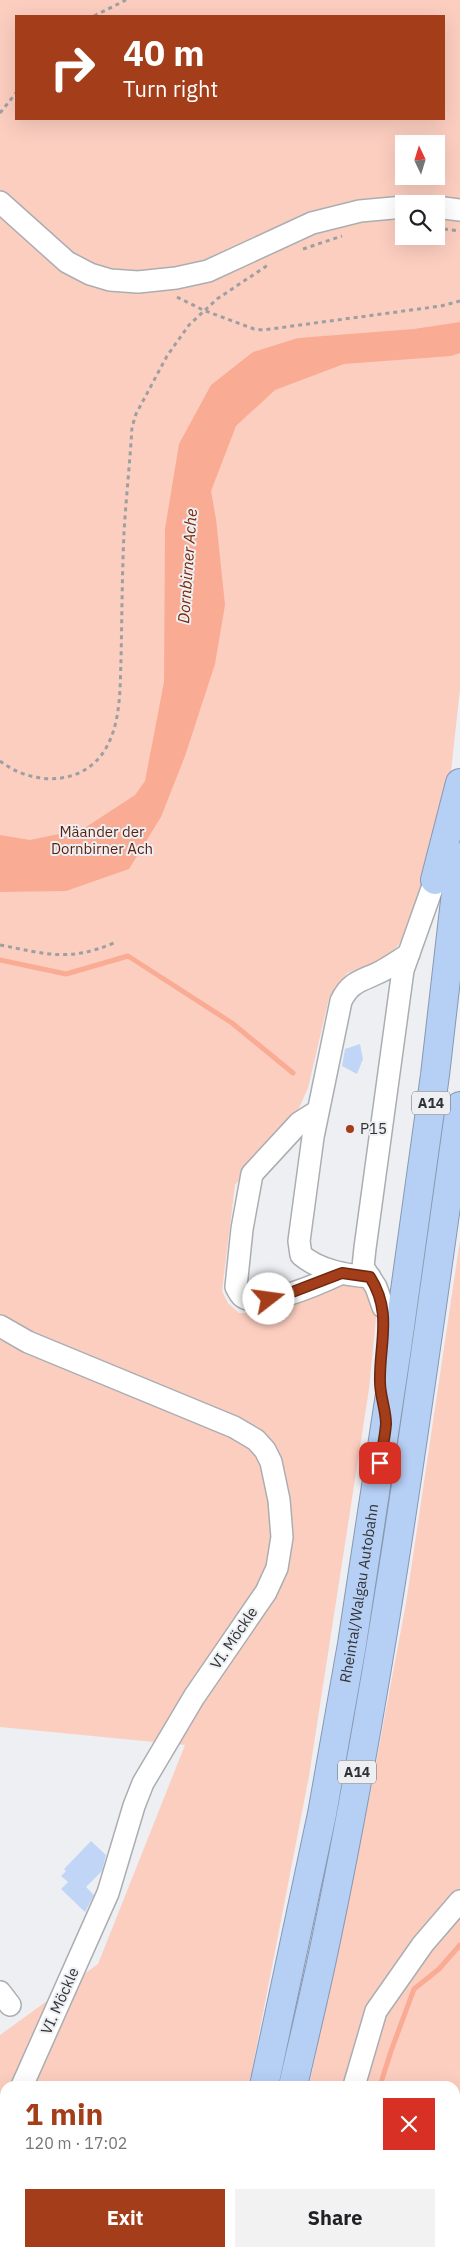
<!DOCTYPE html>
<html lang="en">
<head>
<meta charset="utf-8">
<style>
  body { margin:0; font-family:"IBM Plex Sans",sans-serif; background:#f2f2f2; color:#202124; height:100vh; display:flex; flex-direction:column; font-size:19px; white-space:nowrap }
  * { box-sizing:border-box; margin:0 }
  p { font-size:16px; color:#757577 }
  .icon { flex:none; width:28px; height:28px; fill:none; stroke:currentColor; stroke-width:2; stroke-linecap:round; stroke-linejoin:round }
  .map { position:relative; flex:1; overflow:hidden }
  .drawer { position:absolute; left:0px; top:2081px; width:460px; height:176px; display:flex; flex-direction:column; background:#fff; border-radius:15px 15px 0 0; box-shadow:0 5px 20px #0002 }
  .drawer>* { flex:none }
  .banner { position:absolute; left:15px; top:15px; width:430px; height:105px; border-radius:0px; box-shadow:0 5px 20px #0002; background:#a43d19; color:#fff; overflow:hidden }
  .needle { width:32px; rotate:356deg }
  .controls { position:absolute; left:395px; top:135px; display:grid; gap:10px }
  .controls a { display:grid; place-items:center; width:50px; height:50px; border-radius:0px; background:#fff; box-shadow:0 5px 20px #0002; font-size:25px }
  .pin { position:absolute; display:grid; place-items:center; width:42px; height:42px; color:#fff; margin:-21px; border-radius:10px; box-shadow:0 2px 8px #0006 }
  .me { position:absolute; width:55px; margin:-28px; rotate:75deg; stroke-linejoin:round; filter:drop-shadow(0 0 4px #0008) }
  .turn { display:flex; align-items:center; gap:18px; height:105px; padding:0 25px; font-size:22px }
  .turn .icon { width:65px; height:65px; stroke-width:2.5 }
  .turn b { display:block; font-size:35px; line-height:42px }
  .round { display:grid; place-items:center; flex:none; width:52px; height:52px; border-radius:0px; background:#f2f2f2 }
  .headline { display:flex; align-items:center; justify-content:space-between; height:85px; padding:0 25px }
  h1 { font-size:30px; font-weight:700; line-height:38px; color:#a43d19 }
  .primary-button { display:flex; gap:10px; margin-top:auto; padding:10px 25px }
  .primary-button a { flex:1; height:58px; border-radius:0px; background:#a43d19; color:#fff; font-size:20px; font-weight:700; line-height:58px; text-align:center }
  .primary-button a+a { background:#f2f2f2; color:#202124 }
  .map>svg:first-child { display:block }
  .green { fill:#fccec0; fill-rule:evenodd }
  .water { fill:#faab93 }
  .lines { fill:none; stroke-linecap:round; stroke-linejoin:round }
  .stream { stroke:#faab93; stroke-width:5 }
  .building { fill:#c1d6f6 }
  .minor-casing { stroke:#abaeb1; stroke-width:24 }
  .highway-casing { stroke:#8798b1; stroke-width:30 }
  .path { stroke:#9d9fa2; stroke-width:3; stroke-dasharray:4 4; stroke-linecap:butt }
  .minor { stroke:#fff; stroke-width:21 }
  .highway { stroke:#b6cff5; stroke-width:28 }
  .route-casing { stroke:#6b2810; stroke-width:12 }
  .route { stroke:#a43d19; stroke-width:9 }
  .poi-dot { fill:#a43d19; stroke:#edeff3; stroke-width:2 }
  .labels { text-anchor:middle; stroke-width:4; stroke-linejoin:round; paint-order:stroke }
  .shield { fill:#edeff3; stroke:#696b6d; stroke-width:1 }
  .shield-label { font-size:14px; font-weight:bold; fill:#313233 }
  .park-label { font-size:15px; fill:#5b1f0b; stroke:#edeff3 }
  .poi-label { font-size:15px; fill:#313233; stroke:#edeff3; text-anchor:start }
  .street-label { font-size:15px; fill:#313233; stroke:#edeff3 }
  .water-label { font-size:16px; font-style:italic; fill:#7b2606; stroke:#edeff3 }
</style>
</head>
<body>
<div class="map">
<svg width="460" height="2257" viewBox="0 0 460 2257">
  <rect width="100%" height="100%" fill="#edeff3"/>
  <path class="green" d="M 0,0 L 460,0 L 460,689 L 447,808 L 411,928 L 396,948 L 380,960 L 347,973 L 329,998 L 308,1088 L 299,1108 L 235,1185 L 222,1291 L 228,1303 L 239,1313 L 260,1313 L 341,1283 L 360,1283 L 377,1308 L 369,1389 L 309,1776 L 251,2075 L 248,2086 L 5,2086 L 5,2252 L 203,2253 L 201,2257 L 0,2257 L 0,2035 L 98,1964 L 185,1745 L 0,1727 ZM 16,16 L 444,16 L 444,119 L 16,119 ZM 404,144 L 436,144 L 436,176 L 404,176 ZM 404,204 L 436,204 L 436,236 L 404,236 Z
    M 460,1240 L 460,2127 L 455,2137 L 455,2086 L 309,2086 L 372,1784 L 406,1603 Z
    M 270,2252 L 435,2253 L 435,2257 L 269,2257 Z"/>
  <path class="water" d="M 460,322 L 460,353 L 451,356 L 344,364 L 275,390 L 236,426 L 211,491 L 216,519 L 225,605 L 215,664 L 185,756 L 161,817 L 129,869 L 66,891 L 0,892 L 0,835 L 30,840 L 83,829 L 135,795 L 145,781 L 164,682 L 165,529 L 179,444 L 211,385 L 253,352 L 298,338 L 414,329 Z
    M 460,2127 L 460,2257 L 435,2257 L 435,2253 L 455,2252 L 455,2137 Z"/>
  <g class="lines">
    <path class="stream" d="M 0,960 L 66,974 L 128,956 L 232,1023 L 293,1073
      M 380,2086 L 391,2051 L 414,1989 L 439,1969 L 460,1945
      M 331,2257 L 332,2252"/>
  </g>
  <path class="building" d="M 360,1044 L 363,1059 L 357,1074 L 342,1066 L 345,1049 Z
    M 91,1841 L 106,1855 L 102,1871 L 86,1887 L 94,1895 L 85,1912 L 61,1889 L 68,1882 L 61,1876 L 66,1871 L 64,1869 Z"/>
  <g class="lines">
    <g class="minor-casing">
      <path id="minor" d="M 0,202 L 67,262 L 90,274 L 110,280 L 138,282 L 176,278 L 208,271 L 312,223 L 360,211 L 404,207
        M 436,207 L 460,210
        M 318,1111 L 299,1123 L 252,1174 L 242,1229 L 236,1287 C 238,1290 240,1295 243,1297 C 261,1310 323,1282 342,1273
        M 370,1277 C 346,1275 320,1271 301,1255 L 299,1241 L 313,1137 L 341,1001 C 351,980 363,981 382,971 C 391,966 400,960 409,954
        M 383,1307 L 376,1287 L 363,1267 L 365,1248 L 403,970 L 435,880
        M 0,1326 L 28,1342 L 234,1427 L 256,1440 L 265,1450 L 271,1462 L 279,1500 L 282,1537 L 277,1568 L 266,1592 L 194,1697 L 143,1783 L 134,1806 L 108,1893 L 22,2086
        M 0,1992 L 10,2005
        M 354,2086 L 376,2011 L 423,1944 L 460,1901
        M 0,2132 L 5,2122
        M 302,2257 L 303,2252"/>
    </g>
    <g class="highway-casing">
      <g id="highway">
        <path d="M 435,880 L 460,783"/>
        <path id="s1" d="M 264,2086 L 322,1814 L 352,1644 L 397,1348 L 435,1075 L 460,857"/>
        <path d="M 293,2086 C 304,2037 316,1989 326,1940 C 384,1664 421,1384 460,1106"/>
        <path d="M 222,2257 L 223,2252"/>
        <path d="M 251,2257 L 253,2252"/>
      </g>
    </g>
    <path class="path" d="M 94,16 L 126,0
      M 0,113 L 16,93
      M 436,228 L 460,231
      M 303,249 L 342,236
      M 177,297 L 203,310 L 254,329 L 263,330 L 441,306 L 460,301
      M 0,761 C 32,786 84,787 106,748 C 121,722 120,688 121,659 C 122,617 122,575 124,533 C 126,498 130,462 132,427 L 136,414 L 167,356 L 189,325 L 217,299 L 268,265
      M 0,945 C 47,954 68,962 114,943"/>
    <use href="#minor" class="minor"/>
    <use href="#highway" class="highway"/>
  </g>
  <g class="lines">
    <g class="route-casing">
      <path id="route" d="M 269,1299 L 282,1296 L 342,1273 L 370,1277 C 393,1313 379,1344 380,1382 C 380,1396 386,1410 386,1424 C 385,1437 382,1450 380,1463"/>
    </g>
    <use href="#route" class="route"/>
  </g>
  <circle class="poi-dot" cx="350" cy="1129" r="5"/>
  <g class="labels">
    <g class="shield">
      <rect x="412" y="1091.5" width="38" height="23" rx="4"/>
      <rect x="338" y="1760.5" width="38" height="23" rx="4"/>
    </g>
    <g class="shield-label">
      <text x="431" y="1108">A14</text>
      <text x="357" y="1777">A14</text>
    </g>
    <g class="park-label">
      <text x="102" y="837">Mäander der<tspan x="102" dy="17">Dornbirner Ach</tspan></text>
    </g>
    <g class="poi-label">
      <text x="360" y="1134">P15</text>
    </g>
    <g class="street-label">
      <text dy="5" stroke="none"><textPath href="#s1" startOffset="502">Rheintal/Walgau Autobahn</textPath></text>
      <text transform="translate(234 1638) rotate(-56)" y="5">VI. Möckle</text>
      <text transform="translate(60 2001) rotate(-66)" y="5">VI. Möckle</text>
    </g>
    <g class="water-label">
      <text transform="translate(187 566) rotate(-86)" y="6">Dornbirner Ache</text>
    </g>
  </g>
</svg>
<div class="controls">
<a><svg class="needle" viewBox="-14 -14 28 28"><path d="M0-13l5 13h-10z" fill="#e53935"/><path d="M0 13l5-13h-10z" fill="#757577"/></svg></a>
<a><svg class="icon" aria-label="search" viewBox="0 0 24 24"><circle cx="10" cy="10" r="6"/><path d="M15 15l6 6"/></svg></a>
</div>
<div class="pin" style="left:380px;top:1463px;background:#d93025"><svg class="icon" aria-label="arrive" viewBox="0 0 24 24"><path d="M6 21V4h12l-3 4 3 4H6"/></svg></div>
<svg class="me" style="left:269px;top:1299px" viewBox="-20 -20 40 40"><circle r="19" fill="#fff"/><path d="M0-13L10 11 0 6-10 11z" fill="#a43d19"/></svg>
<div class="banner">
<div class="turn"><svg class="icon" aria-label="right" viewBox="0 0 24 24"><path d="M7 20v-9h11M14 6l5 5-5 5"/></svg><div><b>40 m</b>Turn right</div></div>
</div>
<section class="drawer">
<div class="headline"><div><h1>1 min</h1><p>120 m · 17:02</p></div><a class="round" style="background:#d93025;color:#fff"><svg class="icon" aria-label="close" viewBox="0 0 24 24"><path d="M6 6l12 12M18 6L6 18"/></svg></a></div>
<div class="primary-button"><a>Exit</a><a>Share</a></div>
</section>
</div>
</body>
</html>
